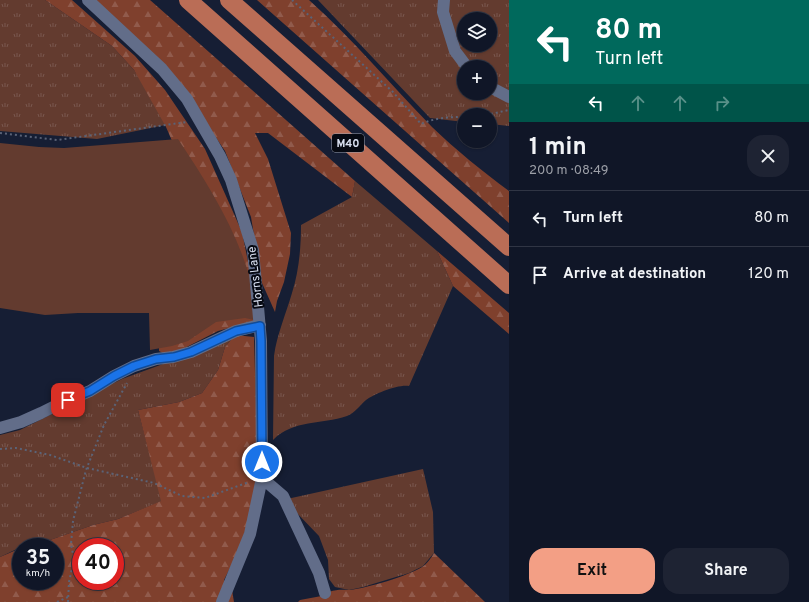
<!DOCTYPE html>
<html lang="en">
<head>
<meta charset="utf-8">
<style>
  body { margin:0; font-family:Overpass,sans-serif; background:#1e2333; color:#f1f3f6; height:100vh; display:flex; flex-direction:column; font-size:15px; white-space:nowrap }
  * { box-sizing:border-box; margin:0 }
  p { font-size:13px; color:#9c9fa7 }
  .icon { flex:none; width:22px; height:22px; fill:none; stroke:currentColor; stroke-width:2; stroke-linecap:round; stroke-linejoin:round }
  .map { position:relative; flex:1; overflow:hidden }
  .details { display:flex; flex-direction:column; background:#101627; width:300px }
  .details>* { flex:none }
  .top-card { background:#00695c; color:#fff; overflow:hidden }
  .tools { position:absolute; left:457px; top:12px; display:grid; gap:8px }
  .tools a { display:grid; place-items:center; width:40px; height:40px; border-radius:50%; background:#101627; box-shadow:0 1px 3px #0004,0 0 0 1px #303544; font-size:20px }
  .speed { position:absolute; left:12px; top:538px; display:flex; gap:8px; font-size:20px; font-weight:700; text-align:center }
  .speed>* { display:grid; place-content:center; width:52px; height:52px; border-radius:50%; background:#101627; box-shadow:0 1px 3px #0004,0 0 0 1px #303544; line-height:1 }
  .speed small { font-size:10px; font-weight:400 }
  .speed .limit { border:6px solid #d22; background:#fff; color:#111 }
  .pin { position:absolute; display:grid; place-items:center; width:34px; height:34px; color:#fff; margin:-17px; border-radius:8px; box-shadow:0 2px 6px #0006 }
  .me { position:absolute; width:44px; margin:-22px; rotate:0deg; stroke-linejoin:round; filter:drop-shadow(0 0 3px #0008) }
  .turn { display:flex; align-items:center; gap:14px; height:84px; padding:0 20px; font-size:18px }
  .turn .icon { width:52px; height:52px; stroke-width:2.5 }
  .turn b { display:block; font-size:28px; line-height:34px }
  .lanes { display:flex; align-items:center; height:38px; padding:0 20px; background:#0003; justify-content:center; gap:20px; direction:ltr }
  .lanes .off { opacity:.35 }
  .round { display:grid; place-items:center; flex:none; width:42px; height:42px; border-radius:16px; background:#1e2333 }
  .summary { display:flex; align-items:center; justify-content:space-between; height:68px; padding:0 20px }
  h1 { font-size:24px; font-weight:700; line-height:30px }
  .primary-button { display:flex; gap:8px; margin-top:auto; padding:8px 20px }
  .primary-button a { flex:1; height:46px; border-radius:16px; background:#f39f85; color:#111; font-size:16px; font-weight:700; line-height:46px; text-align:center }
  .primary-button a+a { background:#1e2333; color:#f1f3f6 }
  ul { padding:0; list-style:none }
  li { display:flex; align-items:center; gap:12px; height:56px; padding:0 20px; border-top:1px solid #303544 }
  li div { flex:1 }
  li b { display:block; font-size:15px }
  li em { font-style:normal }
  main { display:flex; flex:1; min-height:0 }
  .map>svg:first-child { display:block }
  .grass { fill:url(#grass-tufts); fill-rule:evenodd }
  .forest { fill:url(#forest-firs); fill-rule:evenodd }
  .garden { fill:#633b2f }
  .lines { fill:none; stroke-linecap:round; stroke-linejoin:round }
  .path { stroke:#5b6377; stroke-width:2; stroke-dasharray:2 3; stroke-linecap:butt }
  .minor { stroke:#626d89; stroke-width:12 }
  .highway { stroke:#ba6d56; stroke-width:18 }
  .route-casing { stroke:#114b97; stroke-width:10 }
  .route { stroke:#1a73e8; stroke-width:7 }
  .labels { text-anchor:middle; stroke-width:4; stroke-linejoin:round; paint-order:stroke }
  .shield { fill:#060912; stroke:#9aa0ae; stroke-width:1 }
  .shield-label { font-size:11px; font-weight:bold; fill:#dae1f1 }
  .street-label { font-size:12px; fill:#dae1f1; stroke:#060912 }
</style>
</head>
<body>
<main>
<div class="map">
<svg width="509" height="602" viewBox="0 0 509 602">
  <defs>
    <pattern id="grass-tufts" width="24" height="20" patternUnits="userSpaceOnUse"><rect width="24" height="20" fill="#633b2f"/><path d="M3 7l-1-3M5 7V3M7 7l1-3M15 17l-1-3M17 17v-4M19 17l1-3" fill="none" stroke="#79574e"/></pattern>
    <pattern id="forest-firs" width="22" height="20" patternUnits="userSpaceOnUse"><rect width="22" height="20" fill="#7f402d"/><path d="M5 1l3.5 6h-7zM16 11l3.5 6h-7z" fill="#915b4c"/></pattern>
  </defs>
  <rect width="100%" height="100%" fill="#161e34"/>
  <path class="grass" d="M 0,0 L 45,0 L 112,46 L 134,70 L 170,124 L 97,139 L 0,131 Z
    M 318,0 L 440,0 L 464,67 L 464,93 L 490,93 L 509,101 L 509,126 L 490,124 L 490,115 L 464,115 L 464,122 L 430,118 Z
    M 448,0 L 509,0 L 509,95 L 490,84 L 490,67 L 472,67 L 457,43 L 448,12 ZM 464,19 L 490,19 L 490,45 L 464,45 Z
    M 355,181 L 437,251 L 453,286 L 409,386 C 398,384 374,394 366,400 C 359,406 356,412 347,416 C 321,425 294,419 273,440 L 274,356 C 277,334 286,314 292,293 C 299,271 301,248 301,225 L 352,197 Z
    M 235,335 L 225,347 L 218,370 L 202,393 L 179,402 L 138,410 L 162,501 L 118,519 L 93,525 L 50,540 L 39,542 L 21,547 L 0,557 L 0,435 L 20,430 L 122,379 L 185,356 Z
    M 423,469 L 433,512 L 434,553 L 423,566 L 409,573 L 363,587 L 349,590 L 335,587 L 329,579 L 328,560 L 319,536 L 295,511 L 287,499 Z"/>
  <path class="forest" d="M 45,0 L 72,0 L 135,56 L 165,90 L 205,149 L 242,232 L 254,291 L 255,321 L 218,331 L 169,356 L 159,351 L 159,307 L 189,180 L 166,127 L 134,70 L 112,46 Z
    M 91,0 L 150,0 L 355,181 L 352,197 L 268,133 L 255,133 L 268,159 L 291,233 L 290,254 L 284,282 L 277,301 L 275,312 L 262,283 L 251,217 L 225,151 L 181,86 Z
    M 257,0 L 309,0 C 353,39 391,85 432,127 C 456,150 482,171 509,191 L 509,223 Z
    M 437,251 L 509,313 L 509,334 L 453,286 Z
    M 235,335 L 254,337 L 257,447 L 255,498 L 240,548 L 224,580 L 232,590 L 234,602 L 0,602 L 0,557 L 21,548 L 21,581 L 55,581 L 55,547 L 23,547 L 39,542 L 50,540 L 93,525 L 118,519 L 161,501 L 138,410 L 179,402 L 202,393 L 218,370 L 225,347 ZM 81,547 L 115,547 L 115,581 L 81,581 Z
    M 434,553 L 485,602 L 298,602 L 300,600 L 327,595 L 329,592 C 339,589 341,590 350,590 C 367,588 408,576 422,567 C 427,564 431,558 434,553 Z"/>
  <path class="garden" d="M 178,139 C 210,187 246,244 255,302 C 256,308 254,314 254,320 L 245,318 L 216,322 L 188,341 L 172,346 L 150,350 L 149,313 L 78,313 L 45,315 L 0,308 L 0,143 L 39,147 L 64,148 Z"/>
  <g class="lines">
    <path class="path" d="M 292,0 L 393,92 L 421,124 C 435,118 448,117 464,117
      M 486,115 L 509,110
      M 0,133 L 57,140 L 187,122
      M 0,449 L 16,448 L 50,455 L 87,468 L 154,483 L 182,496 L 205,498 L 249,482
      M 57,602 L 68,597
      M 68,602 L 69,582 L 74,559 L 71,544 L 73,521 L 86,470 L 104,425 L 127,383"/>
    <path class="minor" d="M 88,0 L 162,69 L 187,99 L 220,156 L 231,180 L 253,250 L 261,341 L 262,478 L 250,534 L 222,602
      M 444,0 L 443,12 L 455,51 L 467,67
      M 490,87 L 509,97
      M 0,428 L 21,422 L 41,413 L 57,405 L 90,391 L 114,376 L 134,366 L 156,359 L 173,357 L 191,352 L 236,331 L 260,325
      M 262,478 L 283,496 L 319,573 L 325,593"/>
    <path class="highway" d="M 188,0 L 509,285
      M 229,0 L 509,247"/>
  </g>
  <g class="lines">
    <g class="route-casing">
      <path id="route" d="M 68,400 L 90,391 L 114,376 L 134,366 L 156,359 L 174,357 L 191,352 L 236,331 L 260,326 L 261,341 L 262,462"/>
    </g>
    <use href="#route" class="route"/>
  </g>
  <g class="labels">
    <rect class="shield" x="332" y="134" width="32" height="18" rx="3"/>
    <g class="shield-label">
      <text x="348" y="147">M40</text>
    </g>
    <g class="street-label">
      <text transform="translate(255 277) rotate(-97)" y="4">Horns Lane</text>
    </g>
  </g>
</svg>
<div class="tools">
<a><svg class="icon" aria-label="layers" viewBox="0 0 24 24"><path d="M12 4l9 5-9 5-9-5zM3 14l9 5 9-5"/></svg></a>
<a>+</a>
<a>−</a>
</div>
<div class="speed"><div>35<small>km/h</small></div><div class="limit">40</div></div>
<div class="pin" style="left:68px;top:400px;background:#d93025"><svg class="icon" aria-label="arrive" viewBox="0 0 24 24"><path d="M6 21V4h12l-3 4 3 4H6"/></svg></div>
<svg class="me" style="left:262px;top:462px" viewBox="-20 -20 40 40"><circle r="17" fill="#1a73e8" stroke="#fff" stroke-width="3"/><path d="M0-11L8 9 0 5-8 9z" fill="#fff"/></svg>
</div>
<section class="details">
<div class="top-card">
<div class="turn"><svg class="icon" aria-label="left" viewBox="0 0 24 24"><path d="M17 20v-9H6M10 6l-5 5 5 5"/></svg><div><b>80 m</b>Turn left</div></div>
<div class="lanes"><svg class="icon" aria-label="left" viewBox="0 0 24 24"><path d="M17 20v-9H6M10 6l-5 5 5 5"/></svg><svg class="icon off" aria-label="ahead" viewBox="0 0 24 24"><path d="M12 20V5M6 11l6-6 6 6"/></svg><svg class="icon off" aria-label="ahead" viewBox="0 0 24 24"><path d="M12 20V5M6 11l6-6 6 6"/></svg><svg class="icon off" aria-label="right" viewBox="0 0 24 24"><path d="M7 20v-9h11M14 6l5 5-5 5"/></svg></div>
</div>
<div class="summary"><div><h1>1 min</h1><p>200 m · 08:49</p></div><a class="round"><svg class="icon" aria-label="close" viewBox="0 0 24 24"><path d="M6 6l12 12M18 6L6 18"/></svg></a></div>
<ul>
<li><svg class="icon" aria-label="left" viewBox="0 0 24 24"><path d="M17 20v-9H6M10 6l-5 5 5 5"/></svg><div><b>Turn left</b></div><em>80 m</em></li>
<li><svg class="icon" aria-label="arrive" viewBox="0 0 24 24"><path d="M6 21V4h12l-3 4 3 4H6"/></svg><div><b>Arrive at destination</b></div><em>120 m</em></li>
</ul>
<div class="primary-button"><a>Exit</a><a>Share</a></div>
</section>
</main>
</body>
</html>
